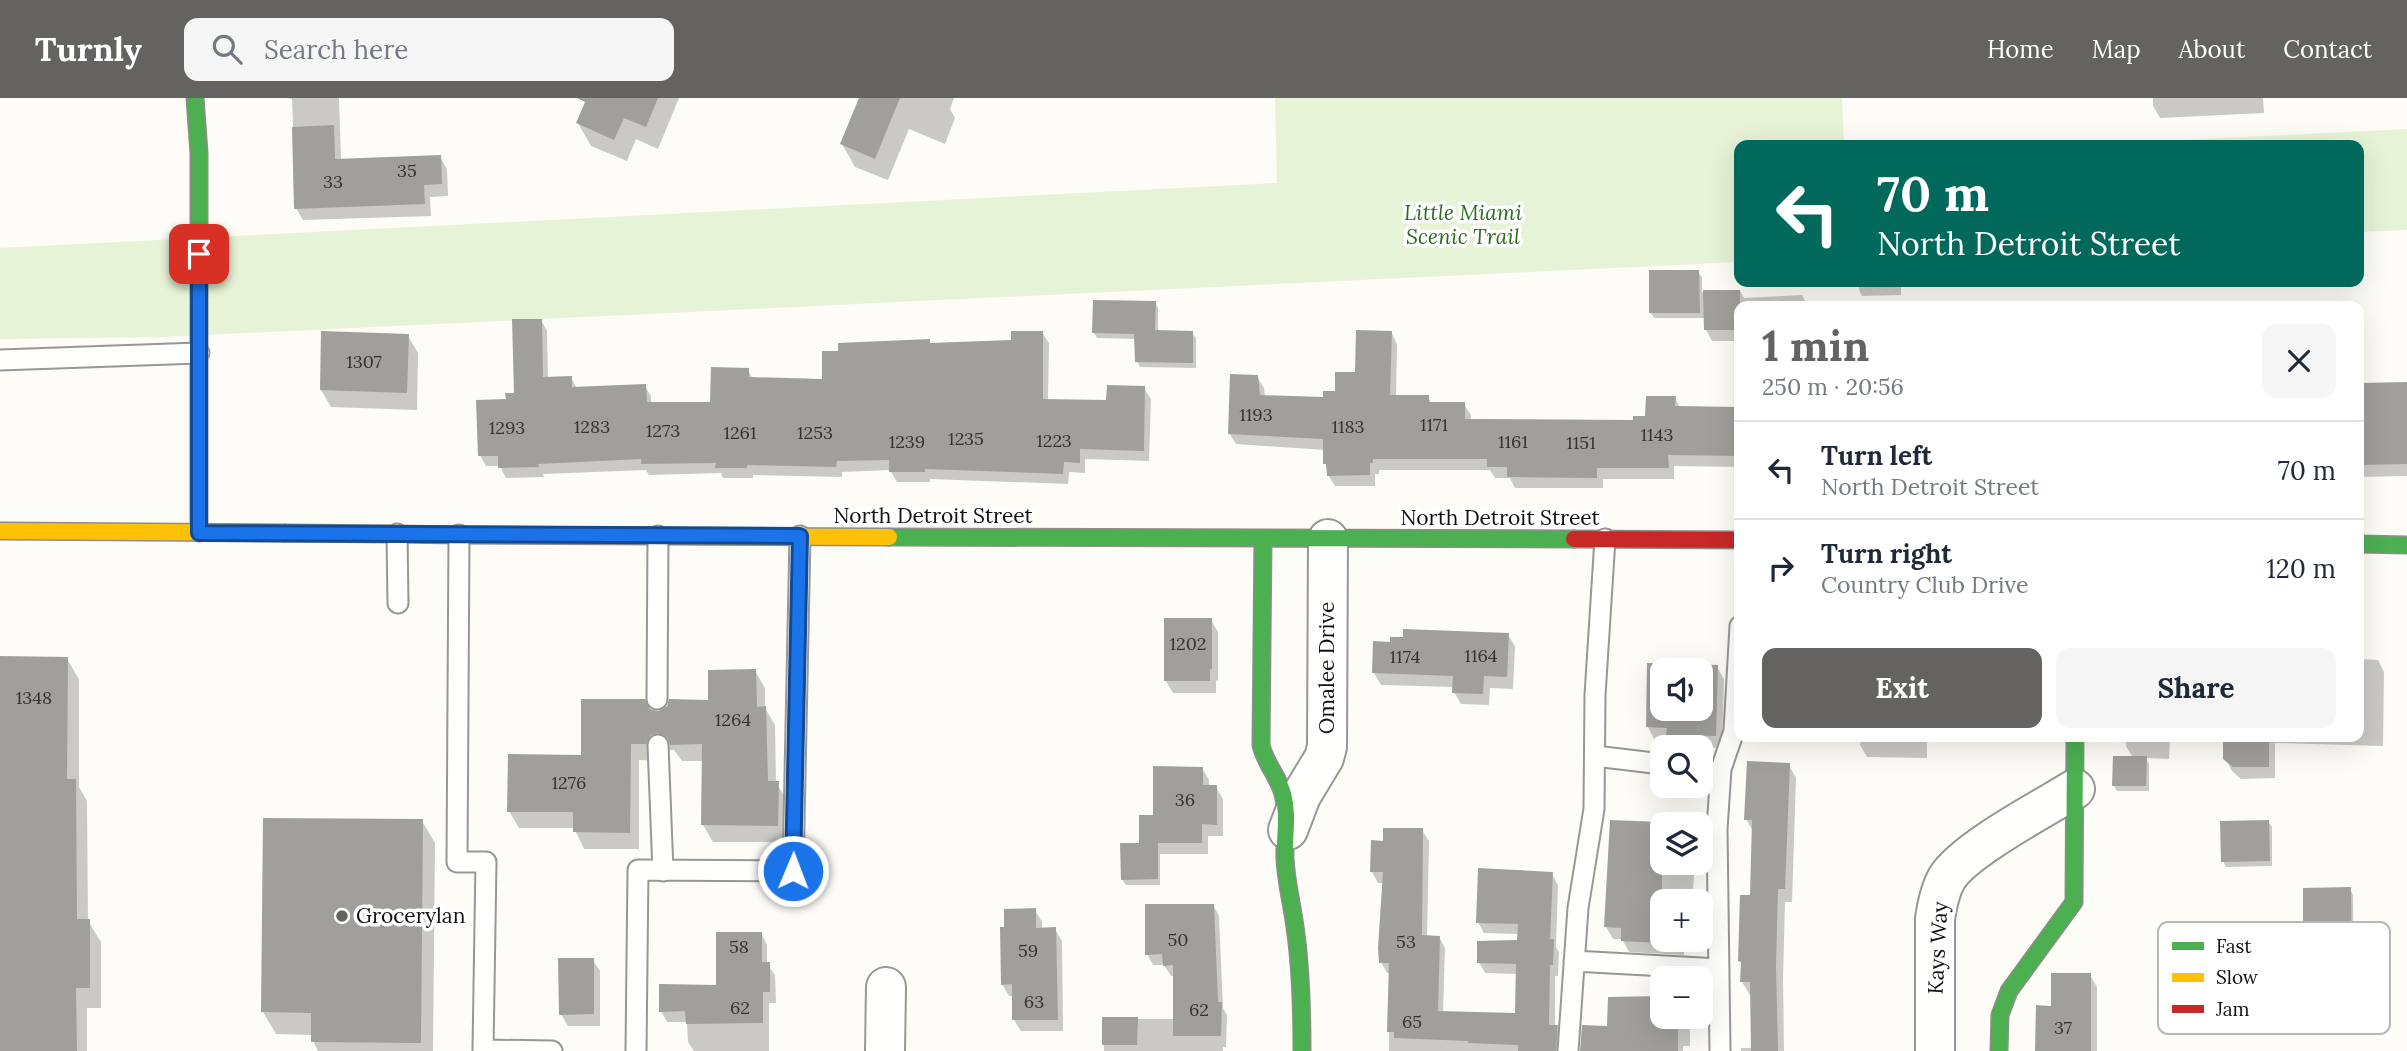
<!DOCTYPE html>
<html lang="en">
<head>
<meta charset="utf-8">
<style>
  body { margin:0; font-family:Lora,serif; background:#f6f6f7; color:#1f2937; height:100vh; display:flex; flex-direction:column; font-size:26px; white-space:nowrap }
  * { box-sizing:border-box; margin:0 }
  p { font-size:23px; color:#747a83 }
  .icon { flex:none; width:38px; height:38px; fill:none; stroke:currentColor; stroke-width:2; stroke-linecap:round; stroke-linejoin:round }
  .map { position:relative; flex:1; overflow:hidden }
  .details { position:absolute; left:1734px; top:203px; width:630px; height:441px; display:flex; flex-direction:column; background:#fff; border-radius:14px; box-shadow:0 7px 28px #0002 }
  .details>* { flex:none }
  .banner { position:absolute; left:1734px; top:42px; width:630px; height:147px; border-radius:14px; box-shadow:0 7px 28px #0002; background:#00695c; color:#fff; overflow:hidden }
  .controls { position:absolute; left:1650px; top:560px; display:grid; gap:14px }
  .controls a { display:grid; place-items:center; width:63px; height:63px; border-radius:14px; background:#fff; box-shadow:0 7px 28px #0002; font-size:35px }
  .pin { position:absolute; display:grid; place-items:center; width:60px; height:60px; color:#fff; margin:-30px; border-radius:14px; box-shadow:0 4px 10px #0006 }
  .me { position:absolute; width:77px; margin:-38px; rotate:1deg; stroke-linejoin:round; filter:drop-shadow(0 0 5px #0008) }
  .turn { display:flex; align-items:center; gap:24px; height:147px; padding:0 28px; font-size:32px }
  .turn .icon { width:91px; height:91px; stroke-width:2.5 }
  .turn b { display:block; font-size:49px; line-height:60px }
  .round { display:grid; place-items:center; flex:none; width:74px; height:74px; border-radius:14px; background:#f6f6f7 }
  .summary { display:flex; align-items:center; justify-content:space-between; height:119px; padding:0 28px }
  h1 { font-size:42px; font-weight:800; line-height:52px; color:#646362 }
  .cta { display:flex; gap:14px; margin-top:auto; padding:14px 28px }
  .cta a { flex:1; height:80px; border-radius:14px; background:#646362; color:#fff; font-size:28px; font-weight:800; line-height:80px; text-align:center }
  .cta a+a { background:#f6f6f7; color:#1f2937 }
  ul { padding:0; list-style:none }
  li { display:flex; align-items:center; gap:21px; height:98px; padding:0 28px; border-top:2px solid #e0e1e3 }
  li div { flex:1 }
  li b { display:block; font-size:26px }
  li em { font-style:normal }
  header { display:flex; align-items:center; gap:42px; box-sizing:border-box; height:98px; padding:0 35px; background:#646362; color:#fff }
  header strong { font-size:33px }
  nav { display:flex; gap:38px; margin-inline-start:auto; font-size:24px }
  .search { width:490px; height:63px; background:#f6f6f7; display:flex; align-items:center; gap:18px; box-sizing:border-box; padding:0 24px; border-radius:14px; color:#747a83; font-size:26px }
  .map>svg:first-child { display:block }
  .green { fill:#e7f3d7 }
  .shadow { fill:#0003; fill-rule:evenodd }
  .building { fill:#a19f9c; fill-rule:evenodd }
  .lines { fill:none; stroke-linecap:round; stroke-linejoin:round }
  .lane-casing { stroke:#979795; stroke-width:23 }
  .street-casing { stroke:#979795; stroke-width:42 }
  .fast-casing { stroke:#8e8d8b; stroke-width:19 }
  .slow-casing { stroke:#8e8d8b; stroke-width:19 }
  .jam-casing { stroke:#8e8d8b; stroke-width:19 }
  .lane { stroke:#fffffe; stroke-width:19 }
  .street { stroke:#fffffe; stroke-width:38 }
  .fast { stroke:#4caf50; stroke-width:16 }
  .slow { stroke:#ffc107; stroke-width:16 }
  .jam { stroke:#c62828; stroke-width:16 }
  .route-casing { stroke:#114b97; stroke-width:18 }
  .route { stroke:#1a73e8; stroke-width:12 }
  .poi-dot { fill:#646362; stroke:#fff; stroke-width:2.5 }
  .labels { text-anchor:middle; stroke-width:7; stroke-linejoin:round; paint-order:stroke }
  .number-label { font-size:18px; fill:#353434 }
  .park-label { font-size:21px; font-style:italic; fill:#2f6b1f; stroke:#fff }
  .street-label { font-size:21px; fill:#111; stroke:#fff }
  .poi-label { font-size:21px; fill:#111; stroke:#fff; text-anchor:start }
  .key { fill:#fff; stroke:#b8b8b8; stroke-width:2 }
  .key-label { font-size:19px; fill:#111 }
</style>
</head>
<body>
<header>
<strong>Turnly</strong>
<div class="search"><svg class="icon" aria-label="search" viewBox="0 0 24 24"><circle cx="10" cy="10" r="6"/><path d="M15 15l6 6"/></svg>Search here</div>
<nav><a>Home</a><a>Map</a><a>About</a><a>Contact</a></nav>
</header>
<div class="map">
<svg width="2407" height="953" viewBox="0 0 2407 953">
  <rect width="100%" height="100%" fill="#fdfcf7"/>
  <path class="green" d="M 1275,0 L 1842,0 L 1844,47 L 1740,47 L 1739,164 L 163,239 L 0,241 L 0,150 L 1277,85 Z
    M 2407,31 L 2407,132 L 2359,134 L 2359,47 L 2078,47 Z"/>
  <path class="shadow" d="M 286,0 L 339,0 L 341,62 L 440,59 L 447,71 L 448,98 L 430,99 L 431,118 L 303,122 L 296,110 L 292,1 Z
    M 588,0 L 679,0 L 658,51 L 636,41 L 627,63 L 591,48 L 578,25 Z
    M 861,0 L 954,0 L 950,11 L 955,20 L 945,46 L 909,31 L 888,82 L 855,69 L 842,46 Z
    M 2153,0 L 2263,0 L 2264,15 L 2160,20 L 2153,8 Z
    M 1698,174 L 1702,179 L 1702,194 L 1740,193 L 1744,200 L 1802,197 L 1808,208 L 1740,208 L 1740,243 L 1712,243 L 1706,232 L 1705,220 L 1654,220 L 1651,215 Z
    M 1859,184 L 1901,184 L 1901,197 L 1862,198 L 1859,192 Z
    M 1155,204 L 1158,210 L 1158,234 L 1192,235 L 1196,240 L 1196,270 L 1140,269 L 1137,263 L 1136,241 L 1097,240 L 1094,235 Z
    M 541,222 L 547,233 L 548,281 L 571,280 L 577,290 L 645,288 L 651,298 L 651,306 L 711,306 L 748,272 L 753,281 L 824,282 L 930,246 L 1013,244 L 1042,234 L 1049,245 L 1048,302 L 1108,304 L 1144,290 L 1151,301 L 1149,363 L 1085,361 L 1085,375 L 1069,374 L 1068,386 L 930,381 L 930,384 L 897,384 L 890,372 L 842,374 L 842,379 L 753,377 L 753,380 L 723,380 L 721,375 L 649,377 L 646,372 L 543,376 L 544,379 L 506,380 L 500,368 L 486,368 L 480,357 L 508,303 L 516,296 Z
    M 1391,234 L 1397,246 L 1396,299 L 1428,299 L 1432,306 L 1464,306 L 1471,317 L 1471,322 L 1635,324 L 1647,320 L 1675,300 L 1680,310 L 1740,310 L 1740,369 L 1674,368 L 1674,381 L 1603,381 L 1603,390 L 1515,390 L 1510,380 L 1495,380 L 1490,372 L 1379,372 L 1379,376 L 1375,376 L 1375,388 L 1335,388 L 1328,377 L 1325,352 L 1236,346 L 1229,335 L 1257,279 L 1264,290 L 1265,299 L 1324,301 L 1337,295 L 1357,276 Z
    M 408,238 L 418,255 L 417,312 L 331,309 L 321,292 Z
    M 2407,286 L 2407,378 L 2359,379 L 2359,287 Z
    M 1211,522 L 1218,534 L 1218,583 L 1216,582 L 1216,595 L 1173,595 L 1166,583 Z
    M 1508,537 L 1515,548 L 1513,591 L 1490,590 L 1489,607 L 1461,606 L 1454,594 L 1454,589 L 1381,587 L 1374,575 L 1391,545 Z
    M 0,560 L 67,561 L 79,581 L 79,689 L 87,703 L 88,823 L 101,844 L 101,910 L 87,910 L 87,953 L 0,953 Z
    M 2359,561 L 2378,562 L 2384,574 L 2383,648 L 2275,645 L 2275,680 L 2241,681 L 2232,673 L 2225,660 L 2225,639 L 2359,639 Z
    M 1649,567 L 1717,569 L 1724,581 L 1722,650 L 1675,649 L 1671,641 L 1654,641 L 1648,629 ZM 1662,572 L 1701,572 L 1701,611 L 1662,611 Z
    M 755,573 L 765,590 L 765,610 L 775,627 L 776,685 L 787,702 L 787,744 L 713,744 L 703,727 L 703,663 L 682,663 L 674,652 L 661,653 L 655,663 L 639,662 L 639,751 L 584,751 L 574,730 L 519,730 L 509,713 L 649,613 L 658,615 L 710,603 Z
    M 1861,639 L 1927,639 L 1927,660 L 1867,659 L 1860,647 Z
    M 2126,639 L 2176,639 L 2176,644 L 2170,644 L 2169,661 L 2146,660 L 2149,666 L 2149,693 L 2117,693 L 2114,688 L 2133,660 L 2126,648 Z
    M 1789,667 L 1796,680 L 1792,804 L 1785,804 L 1783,882 L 1784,953 L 1741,953 L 1741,950 L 1752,950 L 1752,897 L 1750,897 L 1742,884 L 1743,868 L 1740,863 L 1752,799 L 1754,735 L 1746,721 Z
    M 1202,670 L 1209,682 L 1209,689 L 1216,689 L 1223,701 L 1223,738 L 1208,738 L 1208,756 L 1160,756 L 1160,787 L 1126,787 L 1122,781 L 1142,747 L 1154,718 Z
    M 422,723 L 435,745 L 433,953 L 318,953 L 313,943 L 313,937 L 276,936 L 263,914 Z
    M 2268,723 L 2272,729 L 2272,768 L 2226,769 L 2223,763 Z
    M 1612,724 L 1666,726 L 1662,726 L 1662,765 L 1695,765 L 1692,803 L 1662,803 L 1662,842 L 1690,842 L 1690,845 L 1684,844 L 1684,857 L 1629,854 L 1622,841 L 1613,841 L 1606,829 Z
    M 1422,732 L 1429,743 L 1427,839 L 1439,839 L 1445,850 L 1443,914 L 1516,917 L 1518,876 L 1485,875 L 1479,864 L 1519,844 L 1519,836 L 1484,835 L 1478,824 L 1552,776 L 1558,787 L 1556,849 L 1559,854 L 1558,878 L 1555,878 L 1555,929 L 1563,940 L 1562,953 L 1389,953 L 1390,875 L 1387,875 L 1381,864 L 1384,785 L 1378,785 L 1372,774 L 1384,744 Z
    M 2350,791 L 2353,797 L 2354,885 L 2350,885 L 2350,897 L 2308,897 L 2305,891 Z
    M 1213,807 L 1219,818 L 1223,910 L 1227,917 L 1226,949 L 1223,949 L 1223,953 L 1104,953 L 1104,921 L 1174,921 L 1174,878 L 1171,878 L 1164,867 L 1153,867 L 1147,856 Z
    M 1035,812 L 1042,824 L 1042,831 L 1055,831 L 1062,843 L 1063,933 L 1021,933 L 1014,922 L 1014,898 L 1009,898 L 1002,886 Z
    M 761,835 L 767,847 L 767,866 L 775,877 L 776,905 L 769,905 L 769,953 L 694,953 L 688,944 L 687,924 L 667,924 L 661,913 L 718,889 Z
    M 593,862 L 600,873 L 600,928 L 568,928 L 561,916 Z
    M 2090,877 L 2097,889 L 2097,953 L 2037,953 L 2053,909 Z
    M 1662,900 L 1662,919 L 1690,920 L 1690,948 L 1683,948 L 1683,953 L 1581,953 L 1609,929 L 1610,901 Z"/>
  <path class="building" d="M 577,0 L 658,0 L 646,29 L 624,20 L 614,42 L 576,25 L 585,4 Z
    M 859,0 L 900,0 L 875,61 L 840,46 Z
    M 334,27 L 335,61 L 441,57 L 442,86 L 424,87 L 425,106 L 294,111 L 292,29 Z
    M 1649,172 L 1699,172 L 1700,215 L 1649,215 Z
    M 1703,192 L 1740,192 L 1740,232 L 1704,232 Z
    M 1093,202 L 1156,203 L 1155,232 L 1193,233 L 1193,265 L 1135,264 L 1134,236 L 1092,235 Z
    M 512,221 L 542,221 L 543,279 L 572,278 L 572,289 L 646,286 L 647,304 L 710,304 L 711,269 L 749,270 L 749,279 L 822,281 L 822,253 L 838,253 L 838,245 L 930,241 L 930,245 L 1011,242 L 1011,233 L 1043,233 L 1043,301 L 1106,302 L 1107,287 L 1145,288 L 1144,353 L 1080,351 L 1080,365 L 1064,364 L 1063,376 L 925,371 L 925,374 L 889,374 L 889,362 L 837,363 L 836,369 L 747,367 L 747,370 L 715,370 L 716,365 L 641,366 L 641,361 L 538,366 L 539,369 L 498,370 L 498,358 L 478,358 L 476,302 L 506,301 L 505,295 L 514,295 Z
    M 1356,232 L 1392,233 L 1390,297 L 1429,297 L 1429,304 L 1465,304 L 1465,321 L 1633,322 L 1633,318 L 1645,318 L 1646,298 L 1676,298 L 1675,308 L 1740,309 L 1740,358 L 1668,357 L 1669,370 L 1597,370 L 1597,380 L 1507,379 L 1507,369 L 1487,369 L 1487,361 L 1373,361 L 1373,365 L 1370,365 L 1370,377 L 1327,378 L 1326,366 L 1323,366 L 1323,341 L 1228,336 L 1230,276 L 1258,277 L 1260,297 L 1323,299 L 1323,293 L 1335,293 L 1335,274 L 1355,274 Z
    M 321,233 L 409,236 L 407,295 L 320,292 Z
    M 2407,284 L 2407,366 L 2359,367 L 2359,285 Z
    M 1164,520 L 1212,520 L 1212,571 L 1210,571 L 1210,583 L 1164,583 Z
    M 1403,531 L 1509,535 L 1507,579 L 1484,578 L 1483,596 L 1452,595 L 1453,578 L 1372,575 L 1373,543 L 1390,544 L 1390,539 L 1403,539 Z
    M 0,558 L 68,559 L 67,681 L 76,681 L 77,821 L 90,821 L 90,890 L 76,890 L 77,953 L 0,953 Z
    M 1647,565 L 1718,567 L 1716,638 L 1666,637 L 1667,630 L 1646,629 ZM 1662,572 L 1701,572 L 1701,611 L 1662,611 Z
    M 756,571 L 757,609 L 766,608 L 768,683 L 779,683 L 778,728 L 701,727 L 702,646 L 670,647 L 668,640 L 658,635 L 651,637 L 646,646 L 631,646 L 630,735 L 573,734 L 573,714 L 507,714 L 508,656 L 581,657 L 581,601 L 645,601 L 650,611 L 658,613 L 667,608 L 669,601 L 708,602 L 708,572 Z
    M 2223,639 L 2269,639 L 2269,669 L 2233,669 L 2223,661 Z
    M 2113,658 L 2147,658 L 2146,688 L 2112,688 Z
    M 1747,663 L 1790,665 L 1785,791 L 1778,791 L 1776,867 L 1778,953 L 1751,953 L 1750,884 L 1740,884 L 1741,864 L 1738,863 L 1740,797 L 1750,797 L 1752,722 L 1744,722 Z
    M 1153,668 L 1203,669 L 1203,687 L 1217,687 L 1217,727 L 1202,726 L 1202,745 L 1139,745 L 1139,717 L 1153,717 Z
    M 263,720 L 423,721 L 421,945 L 311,944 L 311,915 L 261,914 Z
    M 1610,722 L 1662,724 L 1662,796 L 1679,797 L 1679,803 L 1662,803 L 1662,842 L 1678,842 L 1678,846 L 1621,843 L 1621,830 L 1604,829 Z
    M 2269,722 L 2270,763 L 2221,764 L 2220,723 Z
    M 1383,730 L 1423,730 L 1422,837 L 1440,838 L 1438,913 L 1515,915 L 1516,866 L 1477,865 L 1477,843 L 1517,842 L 1518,826 L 1476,825 L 1478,770 L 1553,774 L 1550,841 L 1554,841 L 1553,867 L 1550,867 L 1549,927 L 1558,927 L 1556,953 L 1518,953 L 1518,947 L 1468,945 L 1468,943 L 1394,940 L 1394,934 L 1387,934 L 1389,865 L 1379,865 L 1378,850 L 1383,774 L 1370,774 L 1371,742 L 1383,743 Z
    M 1120,745 L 1158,745 L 1158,781 L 1121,782 Z
    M 2351,789 L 2352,880 L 2348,880 L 2348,892 L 2303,892 L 2303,790 Z
    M 1145,806 L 1214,806 L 1218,904 L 1222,904 L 1221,938 L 1173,938 L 1173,867 L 1163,868 L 1162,856 L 1145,857 Z
    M 1036,810 L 1036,830 L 1056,829 L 1058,922 L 1012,922 L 1012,886 L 1001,887 L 1000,829 L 1004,829 L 1004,811 Z
    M 716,834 L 762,834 L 762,864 L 770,864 L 770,894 L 763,894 L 763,925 L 686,926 L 685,913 L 659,914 L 659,886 L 716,887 Z
    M 558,860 L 594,860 L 594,916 L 559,917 Z
    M 2051,875 L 2091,875 L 2091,953 L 2035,953 L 2036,907 L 2051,908 Z
    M 1662,898 L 1662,919 L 1678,919 L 1678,953 L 1580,953 L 1582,927 L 1607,928 L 1608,899 Z
    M 1102,919 L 1138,919 L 1137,947 L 1102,947 Z"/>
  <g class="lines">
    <g class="lane-casing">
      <path id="lane" d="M 0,262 L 199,255
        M 397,436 L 398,505
        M 459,437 L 457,764 L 486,764 L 483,952 L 552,953
        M 657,601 L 658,438
        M 658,647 L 663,773
        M 1595,658 L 1662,666
        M 1574,863 L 1719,871
        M 636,953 L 638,772 L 793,773 L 800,438
        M 1568,953 L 1578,810 L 1594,711 L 1595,597 L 1605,441
        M 1720,953 L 1717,731 L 1721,671 L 1734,633 L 1740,528"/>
    </g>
    <g class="street-casing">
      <path id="street" d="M 1288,732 L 1301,698 L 1324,660 L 1327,649 L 1328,441
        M 885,953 L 886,889
        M 1935,953 L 1935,821 C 1937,807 1940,792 1947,780 C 1964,752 2044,710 2075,691"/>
    </g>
    <g class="fast-casing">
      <path id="fast" d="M 195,0 L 199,55 L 199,435
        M 285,435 L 397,436
        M 397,436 L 459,437
        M 889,439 L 1574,441
        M 1263,440 L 1261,647 C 1265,665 1278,678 1283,696 C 1289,717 1284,738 1285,760 C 1286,784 1292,806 1295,829 C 1301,870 1302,912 1302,953
        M 2359,446 L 2407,447
        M 1999,953 L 2000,917 L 2009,893 L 2074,804 L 2075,639"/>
    </g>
    <g class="slow-casing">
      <path id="slow" d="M 0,433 L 285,435
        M 459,437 L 889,439"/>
    </g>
    <g class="jam-casing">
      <path id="jam" d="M 1574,441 L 1740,442"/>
    </g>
    <use href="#lane" class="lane"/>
    <use href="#street" class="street"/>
    <use href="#fast" class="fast"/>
    <use href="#slow" class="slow"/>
    <use href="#jam" class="jam"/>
  </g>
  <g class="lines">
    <g class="route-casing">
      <path id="route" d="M 199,156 L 199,435 L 800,438 L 793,773"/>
    </g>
    <use href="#route" class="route"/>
  </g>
  <circle class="poi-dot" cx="342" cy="818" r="7"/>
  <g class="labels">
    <g class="number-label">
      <text x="407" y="79">35</text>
      <text x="333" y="90">33</text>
      <text x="364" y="270">1307</text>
      <text x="1256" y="323">1193</text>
      <text x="1434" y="333">1171</text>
      <text x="592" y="335">1283</text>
      <text x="1348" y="335">1183</text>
      <text x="507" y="336">1293</text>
      <text x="663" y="339">1273</text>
      <text x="740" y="341">1261</text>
      <text x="815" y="341">1253</text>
      <text x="1657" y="343">1143</text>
      <text x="966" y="347">1235</text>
      <text x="1054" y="349">1223</text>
      <text x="907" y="350">1239</text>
      <text x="1513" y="350">1161</text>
      <text x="1581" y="351">1151</text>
      <text x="1188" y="552">1202</text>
      <text x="1481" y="564">1164</text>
      <text x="1405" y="565">1174</text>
      <text x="34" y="606">1348</text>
      <text x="733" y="628">1264</text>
      <text x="569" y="691">1276</text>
      <text x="1185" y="708">36</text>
      <text x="1178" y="848">50</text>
      <text x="1406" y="850">53</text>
      <text x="739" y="855">58</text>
      <text x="1028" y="859">59</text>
      <text x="1034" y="910">63</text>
      <text x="740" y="916">62</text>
      <text x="1199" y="918">62</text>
      <text x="1412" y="930">65</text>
      <text x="2063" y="936">37</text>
    </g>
    <g class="park-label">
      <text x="1463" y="122">Little Miami<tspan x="1463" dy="24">Scenic Trail</tspan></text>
    </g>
    <g class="street-label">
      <text x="933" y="425">North Detroit Street</text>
      <text x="1500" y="427">North Detroit Street</text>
      <text transform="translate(1327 570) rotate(-90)" y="7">Omalee Drive</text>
      <text transform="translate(1938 850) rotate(-87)" y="7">Kays Way</text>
    </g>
    <g class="poi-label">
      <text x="356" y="825">Grocerylan</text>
    </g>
  </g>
  <rect x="2158" y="824" width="232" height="112" rx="10" class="key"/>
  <rect x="2172" y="844" width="32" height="8" fill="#4caf50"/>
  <rect x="2172" y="875" width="32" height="9" fill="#ffc107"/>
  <rect x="2172" y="907" width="32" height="8" fill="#c62828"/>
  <g class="key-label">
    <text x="2216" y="855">Fast</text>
    <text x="2216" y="886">Slow</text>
    <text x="2216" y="918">Jam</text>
  </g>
</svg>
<div class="controls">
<a><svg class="icon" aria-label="sound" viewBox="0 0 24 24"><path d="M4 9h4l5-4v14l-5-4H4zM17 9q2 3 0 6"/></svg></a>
<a><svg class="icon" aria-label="search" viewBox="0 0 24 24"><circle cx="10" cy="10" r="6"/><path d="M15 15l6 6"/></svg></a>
<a><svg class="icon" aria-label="layers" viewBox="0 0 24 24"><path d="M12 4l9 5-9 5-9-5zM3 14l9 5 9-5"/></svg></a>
<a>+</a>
<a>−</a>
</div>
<div class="pin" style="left:199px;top:156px;background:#d93025"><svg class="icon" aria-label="arrive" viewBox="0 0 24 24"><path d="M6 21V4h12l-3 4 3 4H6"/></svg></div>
<svg class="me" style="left:793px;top:773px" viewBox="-20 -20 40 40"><circle r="17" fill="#1a73e8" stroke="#fff" stroke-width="3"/><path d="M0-11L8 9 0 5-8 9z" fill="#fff"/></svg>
<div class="banner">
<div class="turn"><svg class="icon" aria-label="left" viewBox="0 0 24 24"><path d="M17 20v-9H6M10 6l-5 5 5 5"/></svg><div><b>70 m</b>North Detroit Street</div></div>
</div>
<section class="details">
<div class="summary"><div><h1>1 min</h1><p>250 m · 20:56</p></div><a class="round"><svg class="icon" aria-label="close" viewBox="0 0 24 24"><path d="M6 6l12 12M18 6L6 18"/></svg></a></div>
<ul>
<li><svg class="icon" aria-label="left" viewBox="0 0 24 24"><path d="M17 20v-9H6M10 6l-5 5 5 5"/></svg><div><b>Turn left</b><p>North Detroit Street</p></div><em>70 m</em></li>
<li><svg class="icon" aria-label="right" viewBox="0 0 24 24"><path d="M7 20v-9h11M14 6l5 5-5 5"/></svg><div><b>Turn right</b><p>Country Club Drive</p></div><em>120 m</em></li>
</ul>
<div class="cta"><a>Exit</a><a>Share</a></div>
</section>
</div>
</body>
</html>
